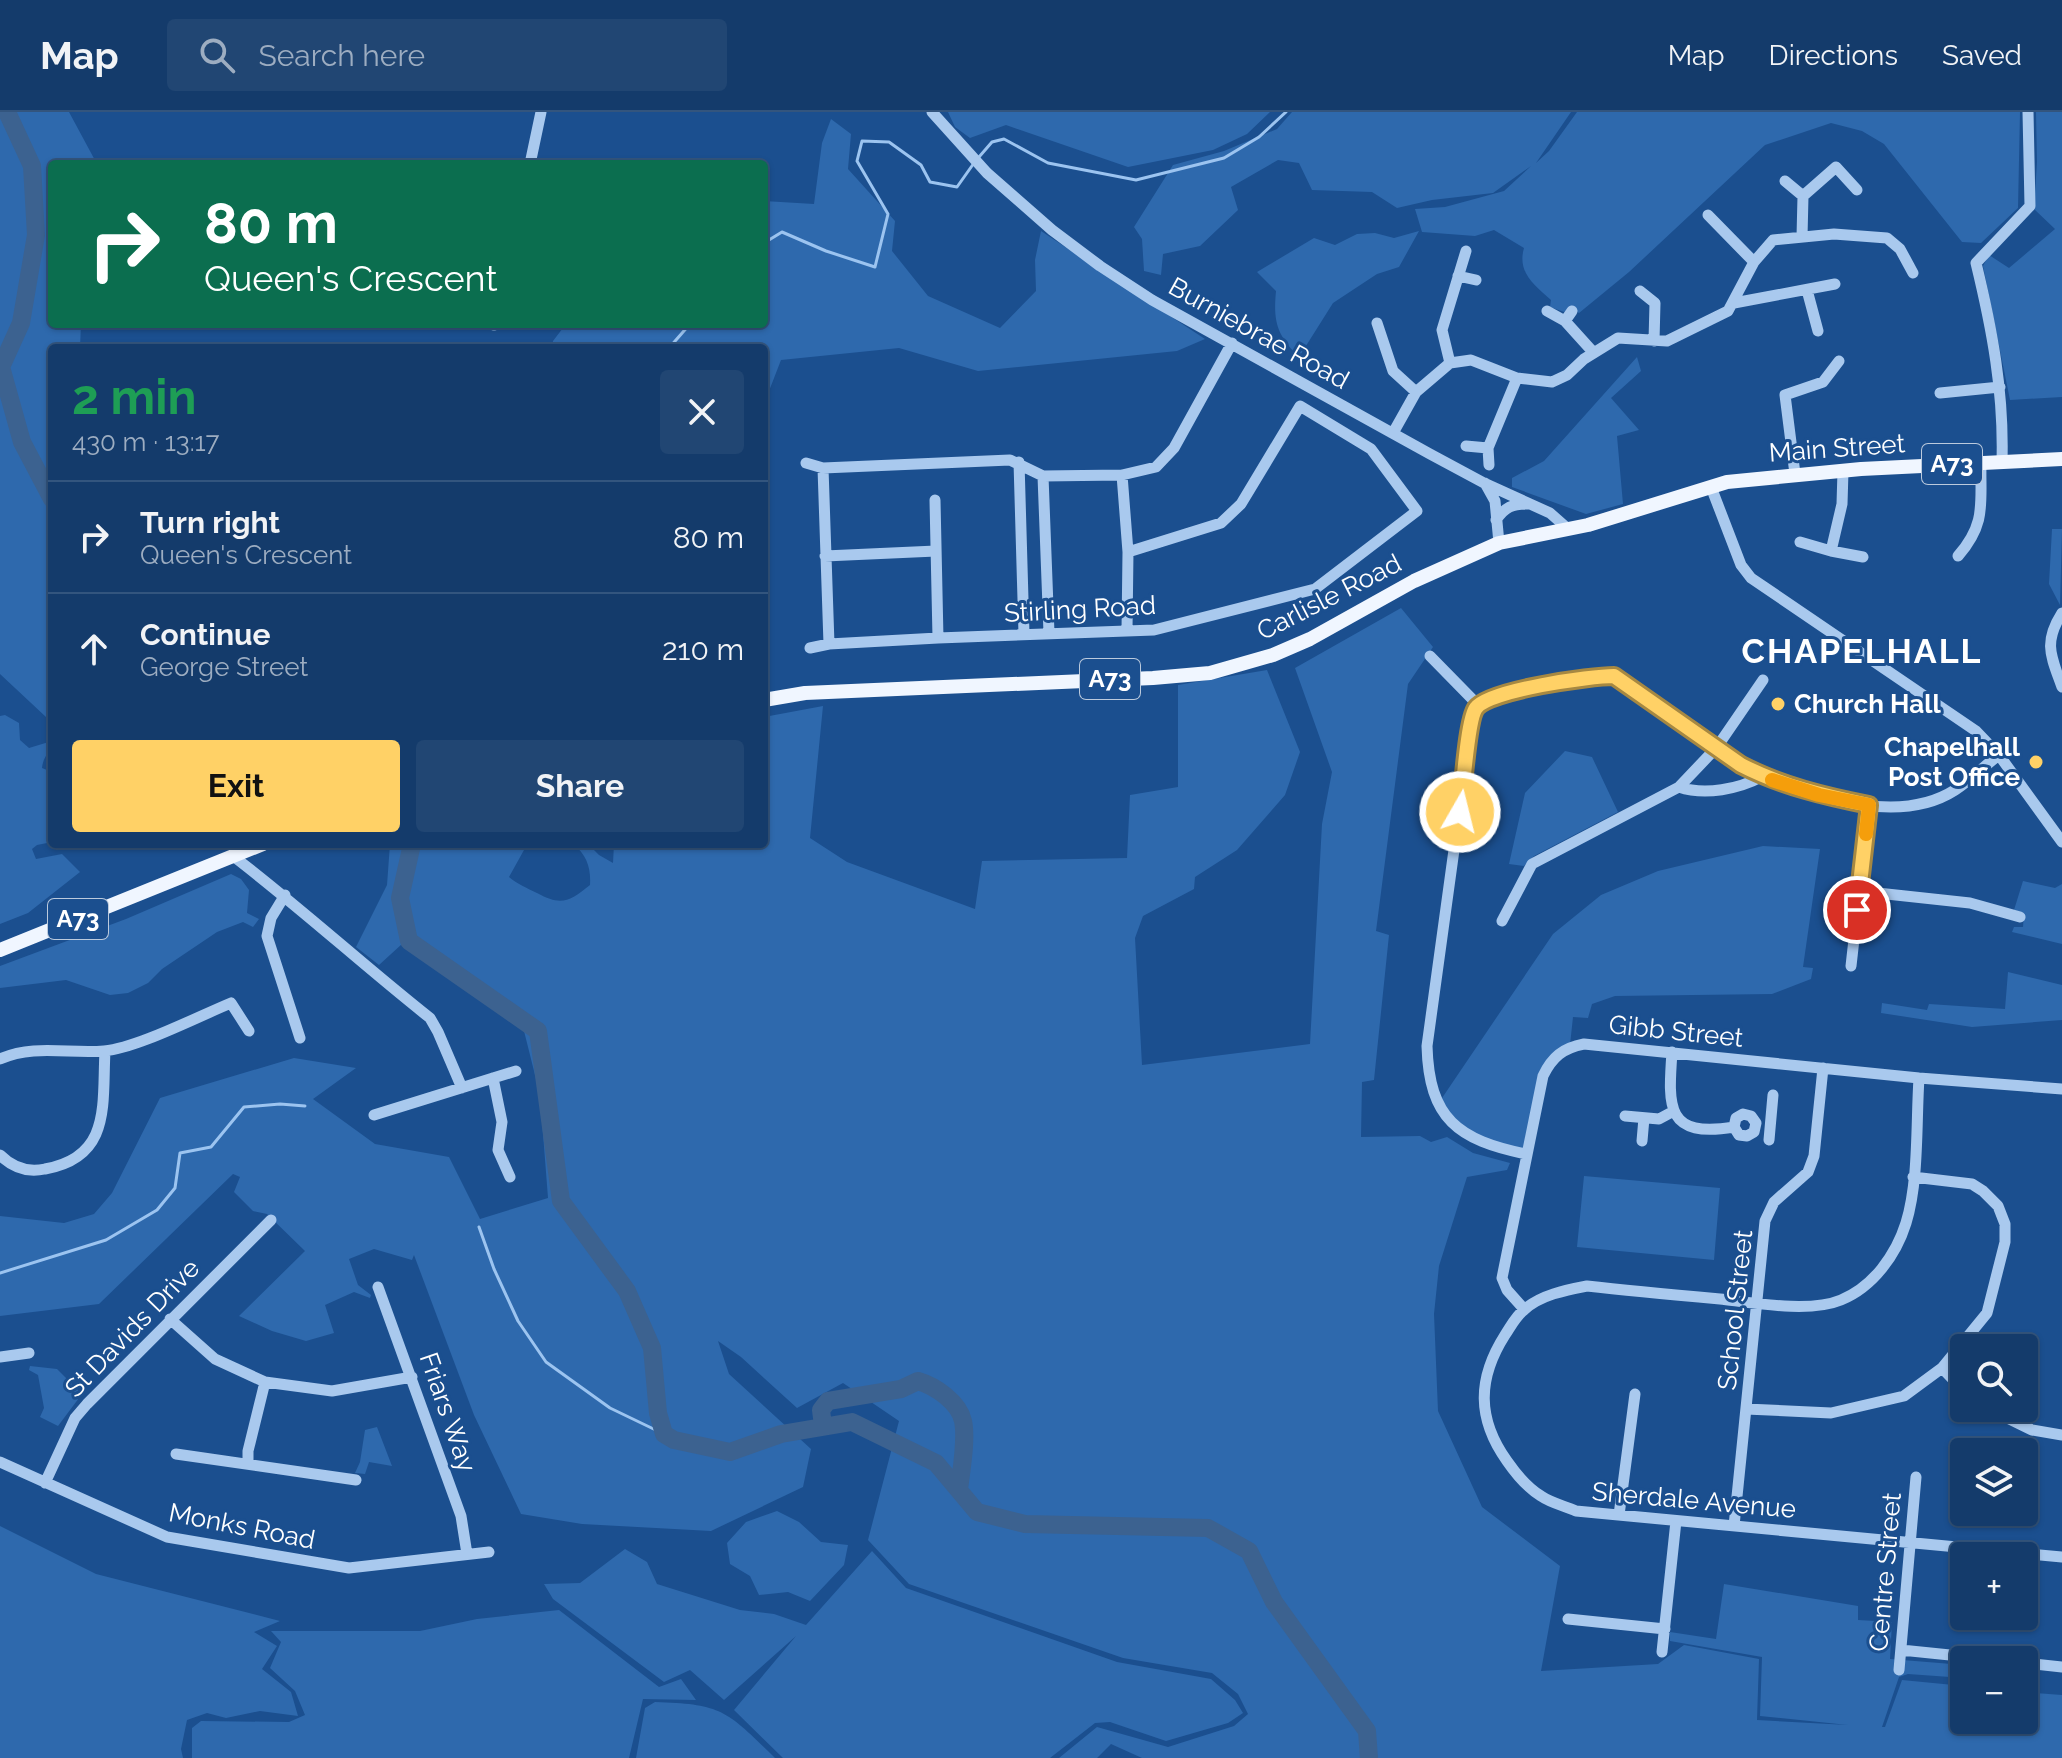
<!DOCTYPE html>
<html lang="en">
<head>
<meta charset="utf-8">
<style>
  body { margin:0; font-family:Raleway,sans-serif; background:#214673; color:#f1f3f6; height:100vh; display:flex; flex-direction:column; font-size:30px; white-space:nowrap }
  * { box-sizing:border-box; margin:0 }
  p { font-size:26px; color:#9dadc1 }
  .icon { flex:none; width:44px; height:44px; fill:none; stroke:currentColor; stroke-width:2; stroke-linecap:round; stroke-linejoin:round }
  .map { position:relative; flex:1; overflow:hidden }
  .sheet { position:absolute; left:48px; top:232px; width:720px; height:504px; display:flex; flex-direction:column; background:#143b6b; border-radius:8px; box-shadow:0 2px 6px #0004,0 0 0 2px #33557e }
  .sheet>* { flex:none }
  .guide { position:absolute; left:48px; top:48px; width:720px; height:168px; border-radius:8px; box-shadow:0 2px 6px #0004,0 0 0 2px #33557e; background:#0b6e4f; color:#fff; overflow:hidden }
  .fabs { position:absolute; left:1950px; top:1222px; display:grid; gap:16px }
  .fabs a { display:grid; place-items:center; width:88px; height:88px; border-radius:8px; background:#143b6b; box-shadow:0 2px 6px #0004,0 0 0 2px #33557e; font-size:40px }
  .pin { position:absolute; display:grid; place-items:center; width:68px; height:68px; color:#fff; margin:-34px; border:4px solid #fff; border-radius:50%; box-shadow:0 2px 8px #0007 }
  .me { position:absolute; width:88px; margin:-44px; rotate:8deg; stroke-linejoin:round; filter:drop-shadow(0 0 6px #0008) }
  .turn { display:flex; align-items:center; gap:28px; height:168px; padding:0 24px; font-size:36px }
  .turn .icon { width:104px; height:104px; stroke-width:2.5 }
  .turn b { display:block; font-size:56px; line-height:68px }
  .round { display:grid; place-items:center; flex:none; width:84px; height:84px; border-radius:8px; background:#214673 }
  .head { display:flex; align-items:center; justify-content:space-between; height:136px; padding:0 24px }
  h1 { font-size:48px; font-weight:700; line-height:60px; color:#1e9e55 }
  .button { display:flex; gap:16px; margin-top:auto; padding:16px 24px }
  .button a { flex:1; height:92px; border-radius:8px; background:#ffd166; color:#111; font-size:32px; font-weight:700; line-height:92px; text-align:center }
  .button a+a { background:#214673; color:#f1f3f6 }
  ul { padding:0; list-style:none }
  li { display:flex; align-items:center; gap:24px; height:112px; padding:0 24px; border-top:2px solid #33557e }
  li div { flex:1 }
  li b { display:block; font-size:30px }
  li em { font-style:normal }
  header { display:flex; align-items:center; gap:48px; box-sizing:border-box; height:112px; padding:0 40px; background:#143b6b; border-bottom:2px solid #33557e }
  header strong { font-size:38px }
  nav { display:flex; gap:44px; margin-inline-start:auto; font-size:28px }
  .search { width:560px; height:72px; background:#214673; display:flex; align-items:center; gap:20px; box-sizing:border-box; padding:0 28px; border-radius:8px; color:#9dadc1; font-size:30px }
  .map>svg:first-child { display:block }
  .green { fill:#2e69ad }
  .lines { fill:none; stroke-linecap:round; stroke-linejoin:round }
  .stream { stroke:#9cc4f0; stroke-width:3 }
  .river { stroke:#3c6290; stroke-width:18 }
  .minor { stroke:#a9c9ee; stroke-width:11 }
  .major { stroke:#f0f6ff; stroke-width:14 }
  .route-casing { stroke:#a68842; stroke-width:20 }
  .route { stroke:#ffd166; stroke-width:14 }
  .slow { stroke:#f59e0b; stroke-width:14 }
  .poi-dot { fill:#ffd166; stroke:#1b4f8f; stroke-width:3 }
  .labels { text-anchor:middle; stroke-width:6; stroke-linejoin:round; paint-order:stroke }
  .shield { fill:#1b4f8f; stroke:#bbcadd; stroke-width:2 }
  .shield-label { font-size:24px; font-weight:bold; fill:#fff }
  .street-label { font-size:26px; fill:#fff; stroke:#1b4f8f }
  .poi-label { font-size:26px; font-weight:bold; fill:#fff; stroke:#1b4f8f; text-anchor:start }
  .district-label { font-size:34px; font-weight:bold; letter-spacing:2px; fill:#fff; stroke:#1b4f8f }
</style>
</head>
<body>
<header>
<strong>Map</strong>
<div class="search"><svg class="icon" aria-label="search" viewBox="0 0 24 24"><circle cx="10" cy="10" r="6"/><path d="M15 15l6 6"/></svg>Search here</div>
<nav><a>Map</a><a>Directions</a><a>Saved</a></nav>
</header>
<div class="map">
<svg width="2062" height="1646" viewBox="0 0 2062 1646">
  <rect width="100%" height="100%" fill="#1b4f8f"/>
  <path class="green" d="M 0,0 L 69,0 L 97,52 L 52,52 L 52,212 L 81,212 L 80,236 L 52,236 L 52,602 L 46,605 L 0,562 Z
    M 948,0 L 1270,0 L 1247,22 L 1213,38 L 1128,55 L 1006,13 L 970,26 L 955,15 Z
    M 1292,0 L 1571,0 L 1536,51 L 1549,39 L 1577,0 L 2020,0 L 2018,96 L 1981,131 L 1962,130 L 1884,32 L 1862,19 L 1831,11 L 1765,33 L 1629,160 L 1579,201 L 1572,196 L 1564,200 L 1550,195 L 1551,188 C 1534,173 1517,160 1524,136 L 1494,118 L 1475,124 L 1422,120 L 1415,97 L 1445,95 L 1504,79 L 1531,54 L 1493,81 L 1432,88 L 1397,96 L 1372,80 L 1312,78 L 1299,51 L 1278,48 L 1231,75 L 1238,98 L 1200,134 L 1163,142 L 1161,163 L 1144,159 L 1142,127 L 1134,115 L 1173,53 L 1224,39 L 1277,17 Z
    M 2036,0 L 2062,0 L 2062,285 L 2010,288 L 1983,154 L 1989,143 L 2009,156 L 2055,117 L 2034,97 L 2037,50 Z
    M 831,7 L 851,22 L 848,57 L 895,109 L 892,139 L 928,184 L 1000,216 L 1036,179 L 1035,148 L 1041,119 L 1205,227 L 1177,239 L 978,259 L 899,236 L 781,248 L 764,292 L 764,236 L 552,236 L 553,229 L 566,212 L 764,212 L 764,89 L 814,92 L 822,31 Z
    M 1419,119 L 1399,155 L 1377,162 L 1333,191 L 1299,245 C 1277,223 1273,210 1276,179 L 1257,160 L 1314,126 L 1335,133 L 1357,122 L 1375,121 L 1394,126 Z
    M 1637,245 L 1641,259 L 1611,286 L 1639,318 L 1617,324 L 1623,392 L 1586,402 L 1512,375 L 1512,366 L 1544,349 Z
    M 2052,417 L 2062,417 L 2060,493 L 2049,472 Z
    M 1401,496 L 1433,535 L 1408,572 L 1376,819 L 1389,823 L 1374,968 L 1362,970 L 1361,1025 L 1420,1024 L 1431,1030 L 1447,1025 L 1473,1041 L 1510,1051 L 1507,1058 L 1467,1065 L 1439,1154 L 1434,1202 L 1438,1299 L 1482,1395 L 1560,1454 L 1541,1559 L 1658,1552 L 1684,1533 L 1759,1547 L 1757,1608 L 1848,1613 L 1760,1604 L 1762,1545 L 1670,1529 L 1670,1520 L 1716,1527 L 1724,1472 L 1858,1494 L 1858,1508 L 1892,1510 L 1890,1547 L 1964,1553 L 1964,1566 L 1908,1562 L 1899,1565 L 1882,1615 L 1885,1615 L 1902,1568 L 1964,1574 L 1964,1608 L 2024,1608 L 2024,1580 L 2062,1583 L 2062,1646 L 1142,1646 L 1111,1632 L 1097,1646 L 1059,1646 L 1097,1615 L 1168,1635 L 1234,1614 L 1248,1602 L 1238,1582 L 1212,1561 L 1123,1546 L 909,1472 L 868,1428 L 899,1309 L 843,1271 L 797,1296 L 741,1245 L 718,1229 L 729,1262 L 811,1337 L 803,1375 L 711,1419 L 582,1412 L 521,1402 L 474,1303 L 414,1143 L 412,1148 L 374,1137 L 349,1147 L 358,1173 L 371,1183 L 370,1186 L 354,1180 L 325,1193 L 334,1221 L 306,1229 L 272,1219 L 239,1204 L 305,1139 L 267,1102 L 253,1099 L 234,1080 L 240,1065 L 233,1062 L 99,1192 L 0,1204 L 0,1104 L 64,1111 L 94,1102 L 112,1081 L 160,986 L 294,946 L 356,956 L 313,987 L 375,1032 L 449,1045 L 480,1107 L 548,1086 L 540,983 L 524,919 L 402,832 L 379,853 L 356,835 L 387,773 L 390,732 L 553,732 L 553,737 L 538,732 L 524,738 L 509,765 C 517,772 527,776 537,781 C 561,794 569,790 590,773 C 591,756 587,743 573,732 L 588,732 L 599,743 L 613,751 L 614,732 L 764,732 L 764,605 L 823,594 L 810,726 L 847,750 L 975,797 L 982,749 L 1127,746 L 1130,683 L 1178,675 L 1178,573 L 1267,558 L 1300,640 L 1285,683 L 1237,738 L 1195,765 L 1194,777 L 1143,804 L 1135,826 L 1142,953 L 1310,932 L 1322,712 L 1332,660 L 1295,556 Z
    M 5,603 L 19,611 L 20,628 L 29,636 L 52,629 C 52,638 43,644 42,656 L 52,660 L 52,730 L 37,733 L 32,737 L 36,747 L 62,742 L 80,760 L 28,801 L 0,812 L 0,604 Z
    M 1565,639 L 1592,645 L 1618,700 L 1534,744 L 1524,754 L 1509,752 L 1525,681 Z
    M 1763,734 L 1820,737 L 1803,855 L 1813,856 L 1811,867 L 1772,882 L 1615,884 L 1592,892 L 1588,906 L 1573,905 L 1570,933 L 1553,944 L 1524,1039 L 1467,1021 L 1440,989 L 1553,822 L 1601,783 L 1658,759 Z
    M 231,762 L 241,767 L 249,778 L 247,801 L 259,807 L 253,815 L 243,810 L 217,820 L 162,857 L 148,871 L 128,881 L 110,883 L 66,868 L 0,876 L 0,854 L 126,807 Z
    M 2023,769 L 2055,776 L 2062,772 L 2062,832 L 2012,820 L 2014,815 L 2023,815 L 2024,801 L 2014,798 Z
    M 2008,860 L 2062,873 L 2062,908 L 1972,915 L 1881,901 L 1882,891 L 1927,898 L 1929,892 L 2005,897 Z
    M 1584,1064 L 1720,1076 L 1714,1148 L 1577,1135 Z
    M 30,1254 L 57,1257 L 82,1282 L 58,1314 L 40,1305 L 44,1296 L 38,1263 L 29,1258 Z
    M 377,1315 L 392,1354 L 369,1350 L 365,1362 L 355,1361 L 360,1350 L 365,1318 Z
    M 777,1399 L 799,1410 L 821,1430 L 848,1433 L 844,1453 L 810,1489 L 788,1480 L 759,1483 L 750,1464 L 730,1452 L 727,1431 L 746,1410 Z
    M 0,1414 L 96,1462 L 280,1509 L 254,1520 L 277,1534 L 262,1557 L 291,1580 L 298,1604 L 260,1599 L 226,1606 L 207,1601 L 187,1608 L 181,1637 L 183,1646 L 0,1646 Z
    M 625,1437 L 647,1450 L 657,1472 L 740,1498 L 774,1502 L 806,1513 L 872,1439 L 906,1476 L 1117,1550 L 1211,1567 L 1235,1588 L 1243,1601 L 1228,1611 L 1166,1629 L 1110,1610 L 1095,1611 L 1050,1646 L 783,1646 L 734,1598 L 796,1524 L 724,1588 L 690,1558 L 664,1570 L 553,1487 L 544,1472 L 580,1471 Z
    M 559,1498 L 659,1575 L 681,1567 L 696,1588 L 643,1587 L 629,1646 L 192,1646 L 192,1616 L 201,1609 L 289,1610 L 305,1603 L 295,1579 L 270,1556 L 281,1530 L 271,1519 L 420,1519 L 477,1507 Z
    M 655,1590 C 723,1592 727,1599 775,1646 L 636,1646 L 645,1596 Z"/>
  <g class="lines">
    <path class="stream" d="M 979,45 L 992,30 L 1004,27 L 1048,51 L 1136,68 L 1224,46 L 1259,25 L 1286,0
      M 764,131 L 782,120 L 826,139 L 875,155 L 888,102 L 857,49 L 862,29 L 889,30 L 921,53 L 930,70 L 957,75 L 974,51
      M 669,236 L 690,212
      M 479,1115 L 494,1157 L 518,1209 L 546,1250 L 610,1296 L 664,1322
      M 0,1161 L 106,1128 L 157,1098 L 175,1076 L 180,1041 L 211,1035 L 244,995 L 280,992 L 305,994"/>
    <path class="river" d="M 7,0 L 32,54 L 36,123 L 21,211 L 1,255 L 22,330 L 52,387
      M 412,732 L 400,786 L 409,829 L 538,919 L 561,1089 L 627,1179 L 652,1236 L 658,1301 L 664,1322 L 674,1328 L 730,1340 L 781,1322 L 852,1310 L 936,1351 L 977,1400 L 1025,1412 L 1208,1416 L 1249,1439 L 1274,1490 L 1367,1619 L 1369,1646
      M 823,1314 L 821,1298 L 828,1289 L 901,1277 L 918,1269 C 935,1274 959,1290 963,1309 C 967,1327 961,1360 959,1378"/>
    <path class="minor" d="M 932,0 L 987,61 L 1052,118 L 1100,154 L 1152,188 L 1430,342 L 1484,371 L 1550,401 L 1567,416
      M 530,52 L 541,0
      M 1785,69 L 1803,84
      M 1708,103 L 1754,150
      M 1802,125 L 1803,84 L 1836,55 L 1857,78
      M 1458,164 L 1476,168
      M 1807,178 L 1818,219
      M 1640,179 L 1655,191 L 1654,229
      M 1734,191 L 1835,172
      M 1547,199 L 1565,209 L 1593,240
      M 1565,209 L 1572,199
      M 1377,211 L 1393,259 L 1416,280
      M 494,213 L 495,212
      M 1450,251 L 1442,218 L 1466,139
      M 1940,281 L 2000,275
      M 1393,321 L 1416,280 L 1450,251 L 1471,248 L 1517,266 L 1552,270 L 1567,263 L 1584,247 L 1618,226 L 1667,229 L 1728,199 L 1754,150 L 1773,128 L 1834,122 L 1887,126 L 1900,137 L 1913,161
      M 1466,334 L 1488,336 L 1489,353
      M 1488,336 L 1517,266
      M 2002,349 C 2004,280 1992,217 1976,151 L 2030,94 L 2028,0
      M 1019,350 L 1024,522
      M 806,351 L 823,356 L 1010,348 L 1043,364 L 1122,363 L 1156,355 L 1174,336 L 1232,231
      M 823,356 L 829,532
      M 1795,362 L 1785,283 L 1823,270 L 1839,249
      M 1122,363 L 1128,440 L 1127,518
      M 1043,364 L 1049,521
      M 1485,371 L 1495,389 L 1499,431
      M 1711,375 L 1741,453 L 1751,466 L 1976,619 L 1999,643 L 2062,730
      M 935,388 L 938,526
      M 1496,408 C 1505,395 1512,392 1528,392
      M 1800,430 L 1831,439 L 1842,392 L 1843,359
      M 1831,439 L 1863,445
      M 825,444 L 936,439
      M 1958,444 C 1987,411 1980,391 1981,350
      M 2062,501 C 2043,531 2051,544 2062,575
      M 810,536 L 829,532 L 938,526 L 1154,518 L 1315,477 L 1417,399 L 1371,337 L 1300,294 L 1241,392 L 1221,411 L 1128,440
      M 1430,544 L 1478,593
      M 1679,675 L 1717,635 L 1763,568
      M 233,744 C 301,796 363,853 430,906 L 438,920 L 462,976
      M 1859,779 L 1970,791 L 2020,805
      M 285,783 L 271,806 L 267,824 L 300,926
      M 1502,809 L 1532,752 L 1679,675 C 1705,684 1739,677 1763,664 C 1819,685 1899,714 1955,678 C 1971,668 1984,654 1999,643
      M 1851,854 L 1869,693
      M 1672,940 C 1668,996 1666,1026 1734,1015 L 1736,1006 L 1743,1002 L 1751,1004 L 1756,1011 L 1754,1020 L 1747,1024 L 1739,1023 L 1734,1015
      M 0,947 C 34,932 68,942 104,939 C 137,936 197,905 231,891 L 249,919
      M 493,966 L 502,1010 L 498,1038 L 510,1065
      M 1919,966 C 1916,1011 1919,1069 1906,1111 C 1896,1143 1873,1175 1841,1188 C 1810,1201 1754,1191 1720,1187 C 1676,1183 1632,1179 1587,1174 C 1566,1178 1540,1183 1524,1198 C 1516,1204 1511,1214 1505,1223 C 1477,1267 1477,1307 1507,1349 C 1516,1362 1528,1376 1541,1384 C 1551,1391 1565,1394 1576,1399 L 2062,1445
      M 374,1003 L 516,959
      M 1625,1004 L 1659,1007 L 1672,1000
      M 1769,1028 L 1773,983
      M 1642,1029 L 1644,1006
      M 1526,1042 C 1458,1028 1429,1007 1427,934 L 1473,600 C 1477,595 1480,590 1486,587 C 1507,576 1590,564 1614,564 L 1741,653 L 1763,664
      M 0,1043 C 12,1055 27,1061 45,1057 C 112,1045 102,992 105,939
      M 378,1175 L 461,1404 L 467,1442
      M 1524,1197 L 1507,1178 L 1502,1166 L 1543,964 C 1552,945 1563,936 1584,932 L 1919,966 L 2062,977
      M 170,1207 L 215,1247 L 265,1270 L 332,1279 L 412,1265
      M 0,1245 L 29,1241
      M 1942,1256 L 1964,1279
      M 1987,1296 L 2032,1318 L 2062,1323
      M 1746,1297 L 1831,1301 L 1904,1284 L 1942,1256 L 1987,1201 L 2005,1130 L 2005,1112 L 1998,1094 L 1983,1079 L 1972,1072 L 1913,1065
      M 176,1342 L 356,1368
      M 0,1350 L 167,1425 L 349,1456 L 489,1440
      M 248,1352 L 248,1339 L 265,1270
      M 45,1371 L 75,1306 L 87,1292 L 271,1108
      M 1619,1403 L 1635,1282
      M 1734,1414 L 1765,1109 L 1774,1090 L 1808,1060 L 1814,1044 L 1823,956
      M 1568,1507 L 1665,1517
      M 1901,1538 L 1999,1548
      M 1662,1540 L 1676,1409
      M 2024,1551 L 2062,1555
      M 1899,1558 L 1916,1365"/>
    <path class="major" d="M 764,588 L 805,581 L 1153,566 L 1210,561 L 1273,543 L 1310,527 L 1414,469 L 1499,431 L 1588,413 L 1727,370 L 1861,357 L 2062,347
      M 0,838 L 263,732"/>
  </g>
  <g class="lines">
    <g class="route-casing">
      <path id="route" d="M 1460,700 C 1463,681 1467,608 1476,596 C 1489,578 1591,564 1614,564 L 1741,653 C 1782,674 1824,684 1869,693 L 1857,798"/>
    </g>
    <use href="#route" class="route"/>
    <path class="slow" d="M 1772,668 L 1819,683 L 1869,693 L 1866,722"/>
  </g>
  <g class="poi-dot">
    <circle cx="1778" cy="592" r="8"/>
    <circle cx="2036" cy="650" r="8"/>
  </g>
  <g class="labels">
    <g class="shield">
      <rect x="1922" y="332" width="60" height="40" rx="6"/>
      <rect x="1080" y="547" width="60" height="40" rx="6"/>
      <rect x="48" y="787" width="60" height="40" rx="6"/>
    </g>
    <g class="shield-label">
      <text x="1952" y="360">A73</text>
      <text x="1110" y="575">A73</text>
      <text x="78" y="815">A73</text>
    </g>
    <g class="street-label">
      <text transform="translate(1259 221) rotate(29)" y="9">Burniebrae Road</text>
      <text transform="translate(1837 336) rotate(-4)" y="9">Main Street</text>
      <text transform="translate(1329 485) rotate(-27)" y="9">Carlisle Road</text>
      <text transform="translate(1080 497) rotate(-3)" y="9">Stirling Road</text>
      <text transform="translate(1676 919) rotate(6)" y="9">Gibb Street</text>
      <text transform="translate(1735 1198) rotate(-84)" y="9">School Street</text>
      <text transform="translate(132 1216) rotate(-46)" y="9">St Davids Drive</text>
      <text transform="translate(448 1300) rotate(71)" y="9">Friars Way</text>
      <text transform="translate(1694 1388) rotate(5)" y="9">Sherdale Avenue</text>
      <text transform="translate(242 1414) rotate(11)" y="9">Monks Road</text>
      <text transform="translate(1885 1460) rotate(-85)" y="9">Centre Street</text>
    </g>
    <g class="poi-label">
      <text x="1794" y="601">Church Hall</text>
      <text x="2020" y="644" text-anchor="end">Chapelhall<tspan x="2020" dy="30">Post Office</tspan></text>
    </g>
    <g class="district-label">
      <text x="1862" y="551">CHAPELHALL</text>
    </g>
  </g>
</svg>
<div class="fabs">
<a><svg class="icon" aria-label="search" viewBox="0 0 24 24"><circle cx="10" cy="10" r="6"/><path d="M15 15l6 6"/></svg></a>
<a><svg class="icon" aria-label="layers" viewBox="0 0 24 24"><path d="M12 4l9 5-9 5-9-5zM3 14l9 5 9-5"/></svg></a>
<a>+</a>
<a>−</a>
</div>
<div class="pin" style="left:1857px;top:798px;background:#d93025"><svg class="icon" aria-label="arrive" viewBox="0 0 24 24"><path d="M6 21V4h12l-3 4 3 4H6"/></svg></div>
<svg class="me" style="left:1460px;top:700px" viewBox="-20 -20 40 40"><circle r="17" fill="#ffd166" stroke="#fff" stroke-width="3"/><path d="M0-11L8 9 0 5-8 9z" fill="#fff"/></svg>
<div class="guide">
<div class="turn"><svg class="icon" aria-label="right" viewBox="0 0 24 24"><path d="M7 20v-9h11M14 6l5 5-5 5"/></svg><div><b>80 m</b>Queen's Crescent</div></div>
</div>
<section class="sheet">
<div class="head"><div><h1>2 min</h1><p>430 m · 13:17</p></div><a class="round"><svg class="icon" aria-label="close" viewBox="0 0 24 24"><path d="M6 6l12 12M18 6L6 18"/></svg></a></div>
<ul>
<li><svg class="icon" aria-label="right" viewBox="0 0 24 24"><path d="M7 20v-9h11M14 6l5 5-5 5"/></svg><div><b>Turn right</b><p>Queen's Crescent</p></div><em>80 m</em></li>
<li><svg class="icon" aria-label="ahead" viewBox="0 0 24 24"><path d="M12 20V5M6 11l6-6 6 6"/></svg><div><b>Continue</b><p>George Street</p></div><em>210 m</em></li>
</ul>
<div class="button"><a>Exit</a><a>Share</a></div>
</section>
</div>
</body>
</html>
